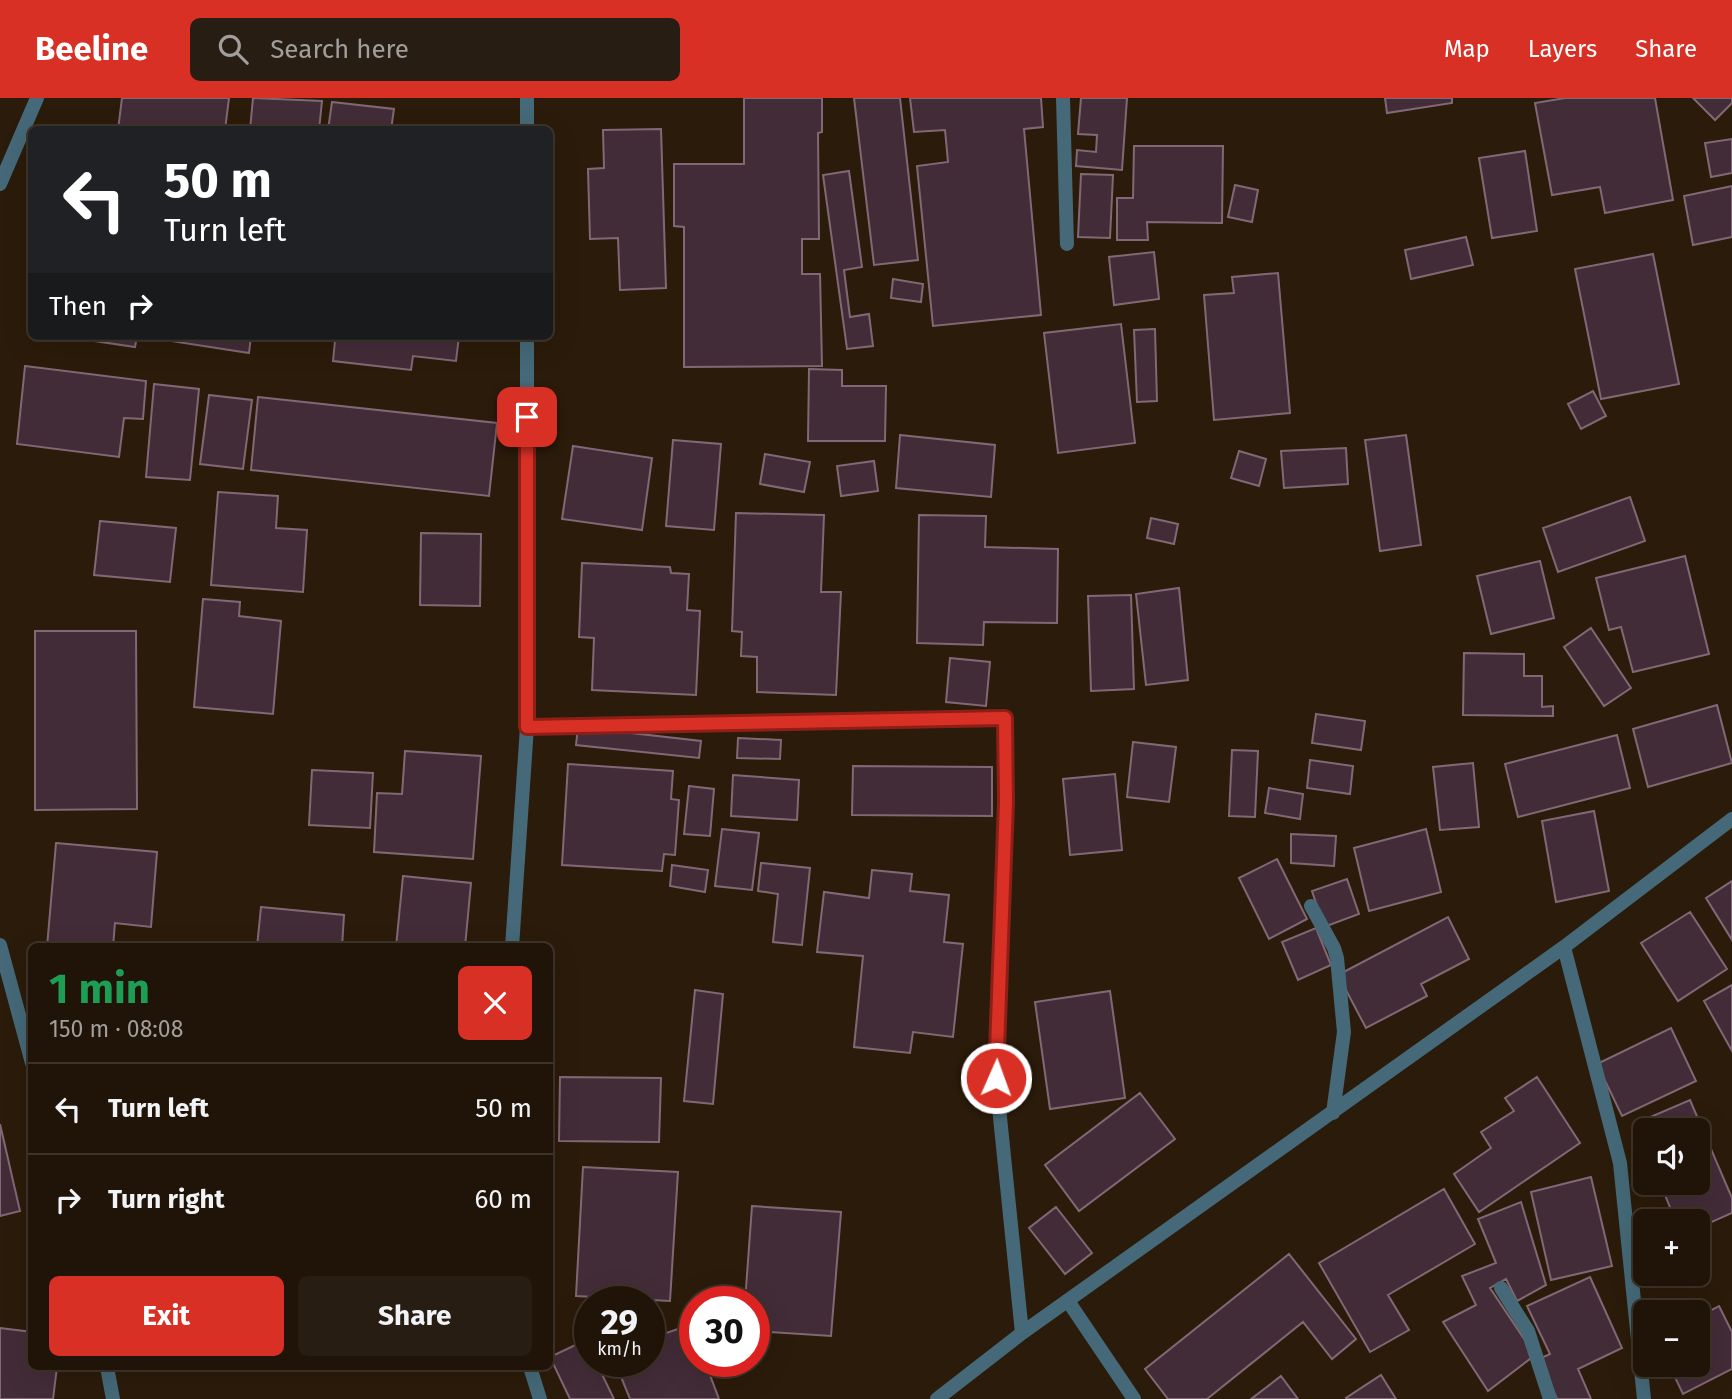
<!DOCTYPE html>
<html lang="en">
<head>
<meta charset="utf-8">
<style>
  body { margin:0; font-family:"Fira Sans",sans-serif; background:#281d12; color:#f1f3f6; height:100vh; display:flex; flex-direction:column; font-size:26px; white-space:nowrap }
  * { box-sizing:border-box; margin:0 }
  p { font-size:23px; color:#a29e9c }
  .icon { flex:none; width:38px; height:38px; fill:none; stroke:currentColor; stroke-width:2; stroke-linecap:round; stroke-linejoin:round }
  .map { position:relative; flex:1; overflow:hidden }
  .sheet { position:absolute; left:28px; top:845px; width:525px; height:427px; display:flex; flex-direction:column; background:#201408; border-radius:10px; box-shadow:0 7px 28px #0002,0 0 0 2px #3d3329 }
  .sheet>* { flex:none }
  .hud { position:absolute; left:28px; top:28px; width:525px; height:214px; border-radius:10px; box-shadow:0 7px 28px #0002,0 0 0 2px #3d3329; background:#202124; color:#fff; overflow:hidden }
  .fabs { position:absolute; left:1633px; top:1020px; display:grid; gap:14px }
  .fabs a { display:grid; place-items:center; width:77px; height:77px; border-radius:10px; background:#201408; box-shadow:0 7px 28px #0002,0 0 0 2px #3d3329; font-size:35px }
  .speed { position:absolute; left:574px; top:1188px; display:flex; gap:14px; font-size:35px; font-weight:700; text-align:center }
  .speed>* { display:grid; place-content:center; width:91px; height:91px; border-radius:50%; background:#201408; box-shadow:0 7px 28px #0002,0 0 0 2px #3d3329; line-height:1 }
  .speed small { font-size:18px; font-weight:400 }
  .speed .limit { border:10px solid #d22; background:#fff; color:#111 }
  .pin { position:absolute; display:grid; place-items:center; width:60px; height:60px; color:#fff; margin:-30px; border-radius:14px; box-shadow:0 4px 10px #0006 }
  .me { position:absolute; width:77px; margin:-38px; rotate:2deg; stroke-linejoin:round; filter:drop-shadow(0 0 5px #0008) }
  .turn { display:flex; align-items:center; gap:24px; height:147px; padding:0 21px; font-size:32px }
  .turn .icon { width:91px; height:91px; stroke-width:2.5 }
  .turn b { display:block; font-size:49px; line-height:60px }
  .then { display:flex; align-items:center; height:66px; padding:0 21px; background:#0003; gap:14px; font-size:26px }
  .round { display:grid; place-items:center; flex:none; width:74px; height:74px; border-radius:10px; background:#281d12 }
  .headline { display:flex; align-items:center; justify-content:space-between; height:119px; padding:0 21px }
  h1 { font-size:42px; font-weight:700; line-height:52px; color:#1e9e55 }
  .cta { display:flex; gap:14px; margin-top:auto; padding:14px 21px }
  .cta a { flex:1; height:80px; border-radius:10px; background:#d93025; color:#fff; font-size:28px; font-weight:700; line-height:80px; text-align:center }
  .cta a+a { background:#281d12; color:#f1f3f6 }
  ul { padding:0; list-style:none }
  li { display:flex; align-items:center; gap:21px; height:91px; padding:0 21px; border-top:2px solid #3d3329 }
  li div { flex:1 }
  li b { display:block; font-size:26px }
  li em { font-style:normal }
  header { display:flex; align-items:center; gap:42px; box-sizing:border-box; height:98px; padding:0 35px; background:#d93025; color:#fff }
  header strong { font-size:33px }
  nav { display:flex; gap:38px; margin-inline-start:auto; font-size:24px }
  .search { width:490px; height:63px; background:#281d12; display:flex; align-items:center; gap:18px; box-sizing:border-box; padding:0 24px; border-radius:10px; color:#a29e9c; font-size:26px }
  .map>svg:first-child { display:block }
  .building { fill:#422c38; stroke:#826875; stroke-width:2 }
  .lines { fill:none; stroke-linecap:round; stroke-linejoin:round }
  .street { stroke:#456978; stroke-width:14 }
  .route-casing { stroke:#8d1f18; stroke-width:18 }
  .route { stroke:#d93025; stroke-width:12 }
</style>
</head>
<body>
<header>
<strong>Beeline</strong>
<div class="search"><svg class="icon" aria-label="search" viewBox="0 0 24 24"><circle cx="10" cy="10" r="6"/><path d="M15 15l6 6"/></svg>Search here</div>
<nav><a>Map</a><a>Layers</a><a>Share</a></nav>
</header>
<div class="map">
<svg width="1732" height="1301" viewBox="0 0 1732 1301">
  <rect width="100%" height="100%" fill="#2b1b0a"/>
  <path class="building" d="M 122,0 L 229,0 L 225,32 L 118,32 Z
    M 253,0 L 322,3 L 319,32 L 250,32 Z
    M 744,0 L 822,0 L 822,34 L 818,35 L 819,141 L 802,141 L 802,176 L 820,176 L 822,268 L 684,269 L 684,129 L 674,128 L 674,66 L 744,66 Z
    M 854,0 L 900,0 L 918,162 L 874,167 Z
    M 910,0 L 1041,0 L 1043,29 L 1024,31 L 1041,217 L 933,228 L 917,68 L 948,64 L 945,32 L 914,34 Z
    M 1081,0 L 1127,0 L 1122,72 L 1076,68 L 1077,52 L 1096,54 L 1097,37 L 1078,36 Z
    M 1385,0 L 1452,0 L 1452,5 L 1387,15 Z
    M 1565,0 L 1655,0 L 1673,102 L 1605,115 L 1600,89 L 1552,97 L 1535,5 Z
    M 1693,0 L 1732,0 L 1732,5 L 1715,22 Z
    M 332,4 L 394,11 L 391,32 L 328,32 Z
    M 661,31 L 666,190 L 620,192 L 618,140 L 590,141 L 588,71 L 604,70 L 603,32 Z
    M 1732,41 L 1732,75 L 1711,79 L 1705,45 Z
    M 1134,48 L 1223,48 L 1222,125 L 1147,124 L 1148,142 L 1117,142 L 1117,100 L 1133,100 Z
    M 1525,53 L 1537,133 L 1492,140 L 1479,60 Z
    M 849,73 L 862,169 L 844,172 L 850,219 L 869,216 L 873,248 L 847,251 L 823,77 Z
    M 1081,76 L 1113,77 L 1110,140 L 1078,139 Z
    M 1235,87 L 1258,92 L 1252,124 L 1228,119 Z
    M 1732,88 L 1732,139 L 1693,147 L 1684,98 Z
    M 1466,139 L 1473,167 L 1411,181 L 1405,152 Z
    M 1154,154 L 1159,201 L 1114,207 L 1109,159 Z
    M 1653,156 L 1679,286 L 1601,301 L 1575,171 Z
    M 1278,175 L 1290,315 L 1214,322 L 1204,197 L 1234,195 L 1232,179 Z
    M 893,181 L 923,186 L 921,204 L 891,200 Z
    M 1121,226 L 1135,345 L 1058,355 L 1044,235 Z
    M 1155,231 L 1157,303 L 1137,304 L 1134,232 Z
    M 61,238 L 137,238 L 135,249 Z
    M 172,238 L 251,238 L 249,255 L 171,243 Z
    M 459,238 L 456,263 L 413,258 L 411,272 L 333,263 L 335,243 L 293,239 Z
    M 25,268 L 146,283 L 143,321 L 124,320 L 119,359 L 17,346 Z
    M 809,271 L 842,272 L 842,288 L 886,288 L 885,343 L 808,343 Z
    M 154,286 L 199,291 L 190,382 L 146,379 Z
    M 1593,293 L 1606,318 L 1581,331 L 1568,306 Z
    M 209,297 L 252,302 L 243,371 L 200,366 Z
    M 258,299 L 497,325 L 489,398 L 251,372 Z
    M 900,337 L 995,347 L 991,399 L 896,390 Z
    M 1406,337 L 1421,447 L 1380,453 L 1365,342 Z
    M 673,342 L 721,346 L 714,432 L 666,428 Z
    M 573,348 L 652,360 L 642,432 L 562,421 Z
    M 1346,350 L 1348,386 L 1284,390 L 1281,353 Z
    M 1239,353 L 1266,361 L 1259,388 L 1231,380 Z
    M 765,356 L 810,364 L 804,394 L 760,386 Z
    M 874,363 L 878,393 L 841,398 L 837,368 Z
    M 218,394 L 278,398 L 276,430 L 307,432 L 303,494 L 211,487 Z
    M 1630,399 L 1645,443 L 1558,474 L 1543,430 Z
    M 736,415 L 824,417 L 821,494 L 841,494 L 836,597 L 757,594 L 757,559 L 741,558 L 742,534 L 732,533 Z
    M 919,417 L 986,418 L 985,449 L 1058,451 L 1057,525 L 984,524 L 983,547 L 917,545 Z
    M 1151,420 L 1178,426 L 1174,446 L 1147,440 Z
    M 100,423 L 176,430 L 170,484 L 94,477 Z
    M 421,435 L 481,436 L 480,508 L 420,507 Z
    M 1685,458 L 1709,556 L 1633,574 L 1621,529 L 1609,532 L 1596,480 Z
    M 1540,463 L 1554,520 L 1491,536 L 1477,478 Z
    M 582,465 L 670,469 L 671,475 L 689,476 L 687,512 L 700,513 L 696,597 L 592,592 L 594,540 L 579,539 Z
    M 1179,490 L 1188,582 L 1146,587 L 1136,496 Z
    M 1131,497 L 1134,591 L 1091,593 L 1088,498 Z
    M 203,501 L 240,504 L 239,518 L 281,523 L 273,616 L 194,609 Z
    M 1591,530 L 1631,590 L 1604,608 L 1564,549 Z
    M 35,533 L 136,533 L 137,711 L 35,712 Z
    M 1464,555 L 1524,556 L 1524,578 L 1542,578 L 1542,609 L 1553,608 L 1553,618 L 1463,617 Z
    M 950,560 L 990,564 L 986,608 L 946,604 Z
    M 1717,607 L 1732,665 L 1648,689 L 1633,631 Z
    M 1316,616 L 1365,623 L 1361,652 L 1312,645 Z
    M 578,629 L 701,643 L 699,660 L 576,647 Z
    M 1617,637 L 1630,690 L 1518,719 L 1505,666 Z
    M 738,640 L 781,642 L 780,661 L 737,660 Z
    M 1133,644 L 1176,649 L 1169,704 L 1127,699 Z
    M 1232,652 L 1258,653 L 1255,719 L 1229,718 Z
    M 405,653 L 481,658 L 473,761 L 374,754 L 377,695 L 402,696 Z
    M 1310,662 L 1353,668 L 1350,696 L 1307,690 Z
    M 1473,665 L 1479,729 L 1440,732 L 1433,669 Z
    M 568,666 L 673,673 L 671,701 L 679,702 L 675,757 L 664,756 L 662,773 L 562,767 Z
    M 853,668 L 992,669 L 992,718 L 852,717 Z
    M 312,672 L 373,675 L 370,730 L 309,727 Z
    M 1115,676 L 1122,752 L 1070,757 L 1063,681 Z
    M 733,677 L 799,682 L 797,722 L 731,718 Z
    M 689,688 L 714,691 L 710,738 L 684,736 Z
    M 1269,690 L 1303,696 L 1300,721 L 1265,715 Z
    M 1594,713 L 1609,793 L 1556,804 L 1542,723 Z
    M 722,731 L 759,735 L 752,792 L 715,788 Z
    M 1426,731 L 1441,794 L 1369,813 L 1354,750 Z
    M 1291,736 L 1336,738 L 1334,768 L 1291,765 Z
    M 56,745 L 157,754 L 151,829 L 115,825 L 113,849 L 47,849 Z
    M 1277,761 L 1307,821 L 1269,841 L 1239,780 Z
    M 761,765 L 810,770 L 802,847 L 773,844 L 778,796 L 758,793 Z
    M 672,767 L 708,772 L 705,794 L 670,788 Z
    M 872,772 L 912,776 L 910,793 L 949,797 L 944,844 L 963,846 L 953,939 L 913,934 L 910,955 L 854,949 L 863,858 L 817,854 L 824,794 L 869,800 Z
    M 403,778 L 471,785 L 465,849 L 396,849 Z
    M 1347,781 L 1359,816 L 1324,829 L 1312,793 Z
    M 1732,783 L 1732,842 L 1706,800 Z
    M 261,809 L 344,817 L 342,849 L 257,849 Z
    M 1690,814 L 1727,871 L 1678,903 L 1641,845 Z
    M 1448,819 L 1469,861 L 1421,886 L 1427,898 L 1366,930 L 1338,877 Z
    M 1316,830 L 1331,867 L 1298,882 L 1282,844 Z
    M 1732,887 L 1732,953 L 1704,903 Z
    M 695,892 L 723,896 L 713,1006 L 684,1003 Z
    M 1110,893 L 1125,1000 L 1050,1011 L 1035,904 Z
    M 1671,930 L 1696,983 L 1622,1018 L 1597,966 Z
    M 560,979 L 661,980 L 659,1044 L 559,1043 Z
    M 1537,979 L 1580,1045 L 1479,1114 L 1454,1076 L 1491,1050 L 1481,1034 L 1514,1013 L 1505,1000 Z
    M 1140,995 L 1175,1041 L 1079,1113 L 1045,1067 Z
    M 1690,1002 L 1732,1100 L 1732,1115 L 1698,1130 L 1698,1124 L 1676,1124 L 1660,1085 L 1698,1085 L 1698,1032 L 1645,1032 L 1645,1051 L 1634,1026 Z
    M 0,1026 L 20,1113 L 0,1118 Z
    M 583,1069 L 678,1074 L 670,1203 L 576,1198 Z
    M 1591,1079 L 1612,1168 L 1551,1182 L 1531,1094 Z
    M 1444,1091 L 1475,1146 L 1388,1197 L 1409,1232 L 1370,1254 L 1319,1165 Z
    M 1521,1104 L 1546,1187 L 1517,1203 L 1506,1181 L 1490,1190 L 1535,1257 L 1488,1293 L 1443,1224 L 1476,1207 L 1462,1178 L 1496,1165 L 1478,1121 Z
    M 752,1108 L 841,1114 L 831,1238 L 754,1233 L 754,1204 L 745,1204 Z
    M 1056,1109 L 1092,1155 L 1065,1176 L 1029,1130 Z
    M 1289,1156 L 1356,1241 L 1332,1261 L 1303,1224 L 1207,1301 L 1168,1301 L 1145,1271 Z
    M 1590,1179 L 1622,1250 L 1578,1271 L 1591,1301 L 1557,1301 L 1539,1261 L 1550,1256 L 1527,1208 Z
    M 1719,1208 L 1732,1234 L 1732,1271 L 1683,1296 L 1669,1267 L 1698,1267 L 1698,1219 Z
    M 692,1226 L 695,1264 L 705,1264 L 719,1301 L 630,1301 L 615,1264 L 649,1264 L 649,1241 Z
    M 0,1230 L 32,1234 L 32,1269 L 57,1269 L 53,1301 L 0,1301 Z
    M 586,1242 L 590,1264 L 596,1264 L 614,1301 L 570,1301 L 550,1259 Z
    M 1381,1277 L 1396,1301 L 1347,1301 L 1346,1300 Z
    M 1281,1278 L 1298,1301 L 1251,1301 Z"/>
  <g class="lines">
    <path class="street" d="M 1063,0 L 1067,146
      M 527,32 L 527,0
      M 0,86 L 37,0
      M 527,629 L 1005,619 L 1006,704 L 996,980 L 1022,1235
      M 1311,808 L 1334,850 L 1337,860 L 1344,934 L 1333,1015
      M 0,847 L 32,965
      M 512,849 L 527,629 L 527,238
      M 1564,849 L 1620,1065 L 1644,1301
      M 1501,1190 L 1528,1233 L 1550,1301
      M 1068,1203 L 1134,1301
      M 107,1269 L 113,1301
      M 530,1269 L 540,1301
      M 937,1301 L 1022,1235 L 1564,849 L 1732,721"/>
  </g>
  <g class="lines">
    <g class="route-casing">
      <path id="route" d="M 527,319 L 527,629 L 1005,620 L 1006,704 L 996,980"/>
    </g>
    <use href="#route" class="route"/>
  </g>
</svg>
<div class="fabs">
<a><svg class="icon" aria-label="sound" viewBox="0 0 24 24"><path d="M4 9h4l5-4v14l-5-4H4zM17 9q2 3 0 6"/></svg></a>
<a>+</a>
<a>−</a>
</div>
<div class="speed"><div>29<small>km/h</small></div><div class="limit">30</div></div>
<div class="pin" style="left:527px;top:319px;background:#d93025"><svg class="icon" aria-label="arrive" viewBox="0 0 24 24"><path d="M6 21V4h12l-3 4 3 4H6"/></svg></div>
<svg class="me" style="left:996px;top:980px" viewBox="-20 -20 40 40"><circle r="17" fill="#d93025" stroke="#fff" stroke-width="3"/><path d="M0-11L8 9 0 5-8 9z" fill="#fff"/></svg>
<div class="hud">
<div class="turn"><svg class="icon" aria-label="left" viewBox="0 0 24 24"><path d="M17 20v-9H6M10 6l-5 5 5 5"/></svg><div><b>50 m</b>Turn left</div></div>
<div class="then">Then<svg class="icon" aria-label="right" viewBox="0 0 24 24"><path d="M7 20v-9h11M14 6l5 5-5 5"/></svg></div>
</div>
<section class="sheet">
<div class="headline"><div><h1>1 min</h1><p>150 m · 08:08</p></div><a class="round" style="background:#d93025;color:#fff"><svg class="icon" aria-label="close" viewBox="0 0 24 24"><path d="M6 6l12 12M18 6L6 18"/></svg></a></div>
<ul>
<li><svg class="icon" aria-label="left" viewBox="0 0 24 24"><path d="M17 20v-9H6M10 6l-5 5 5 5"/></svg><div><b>Turn left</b></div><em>50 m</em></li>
<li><svg class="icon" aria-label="right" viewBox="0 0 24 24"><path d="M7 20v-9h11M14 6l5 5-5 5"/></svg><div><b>Turn right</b></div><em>60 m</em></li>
</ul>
<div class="cta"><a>Exit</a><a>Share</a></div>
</section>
</div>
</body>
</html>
